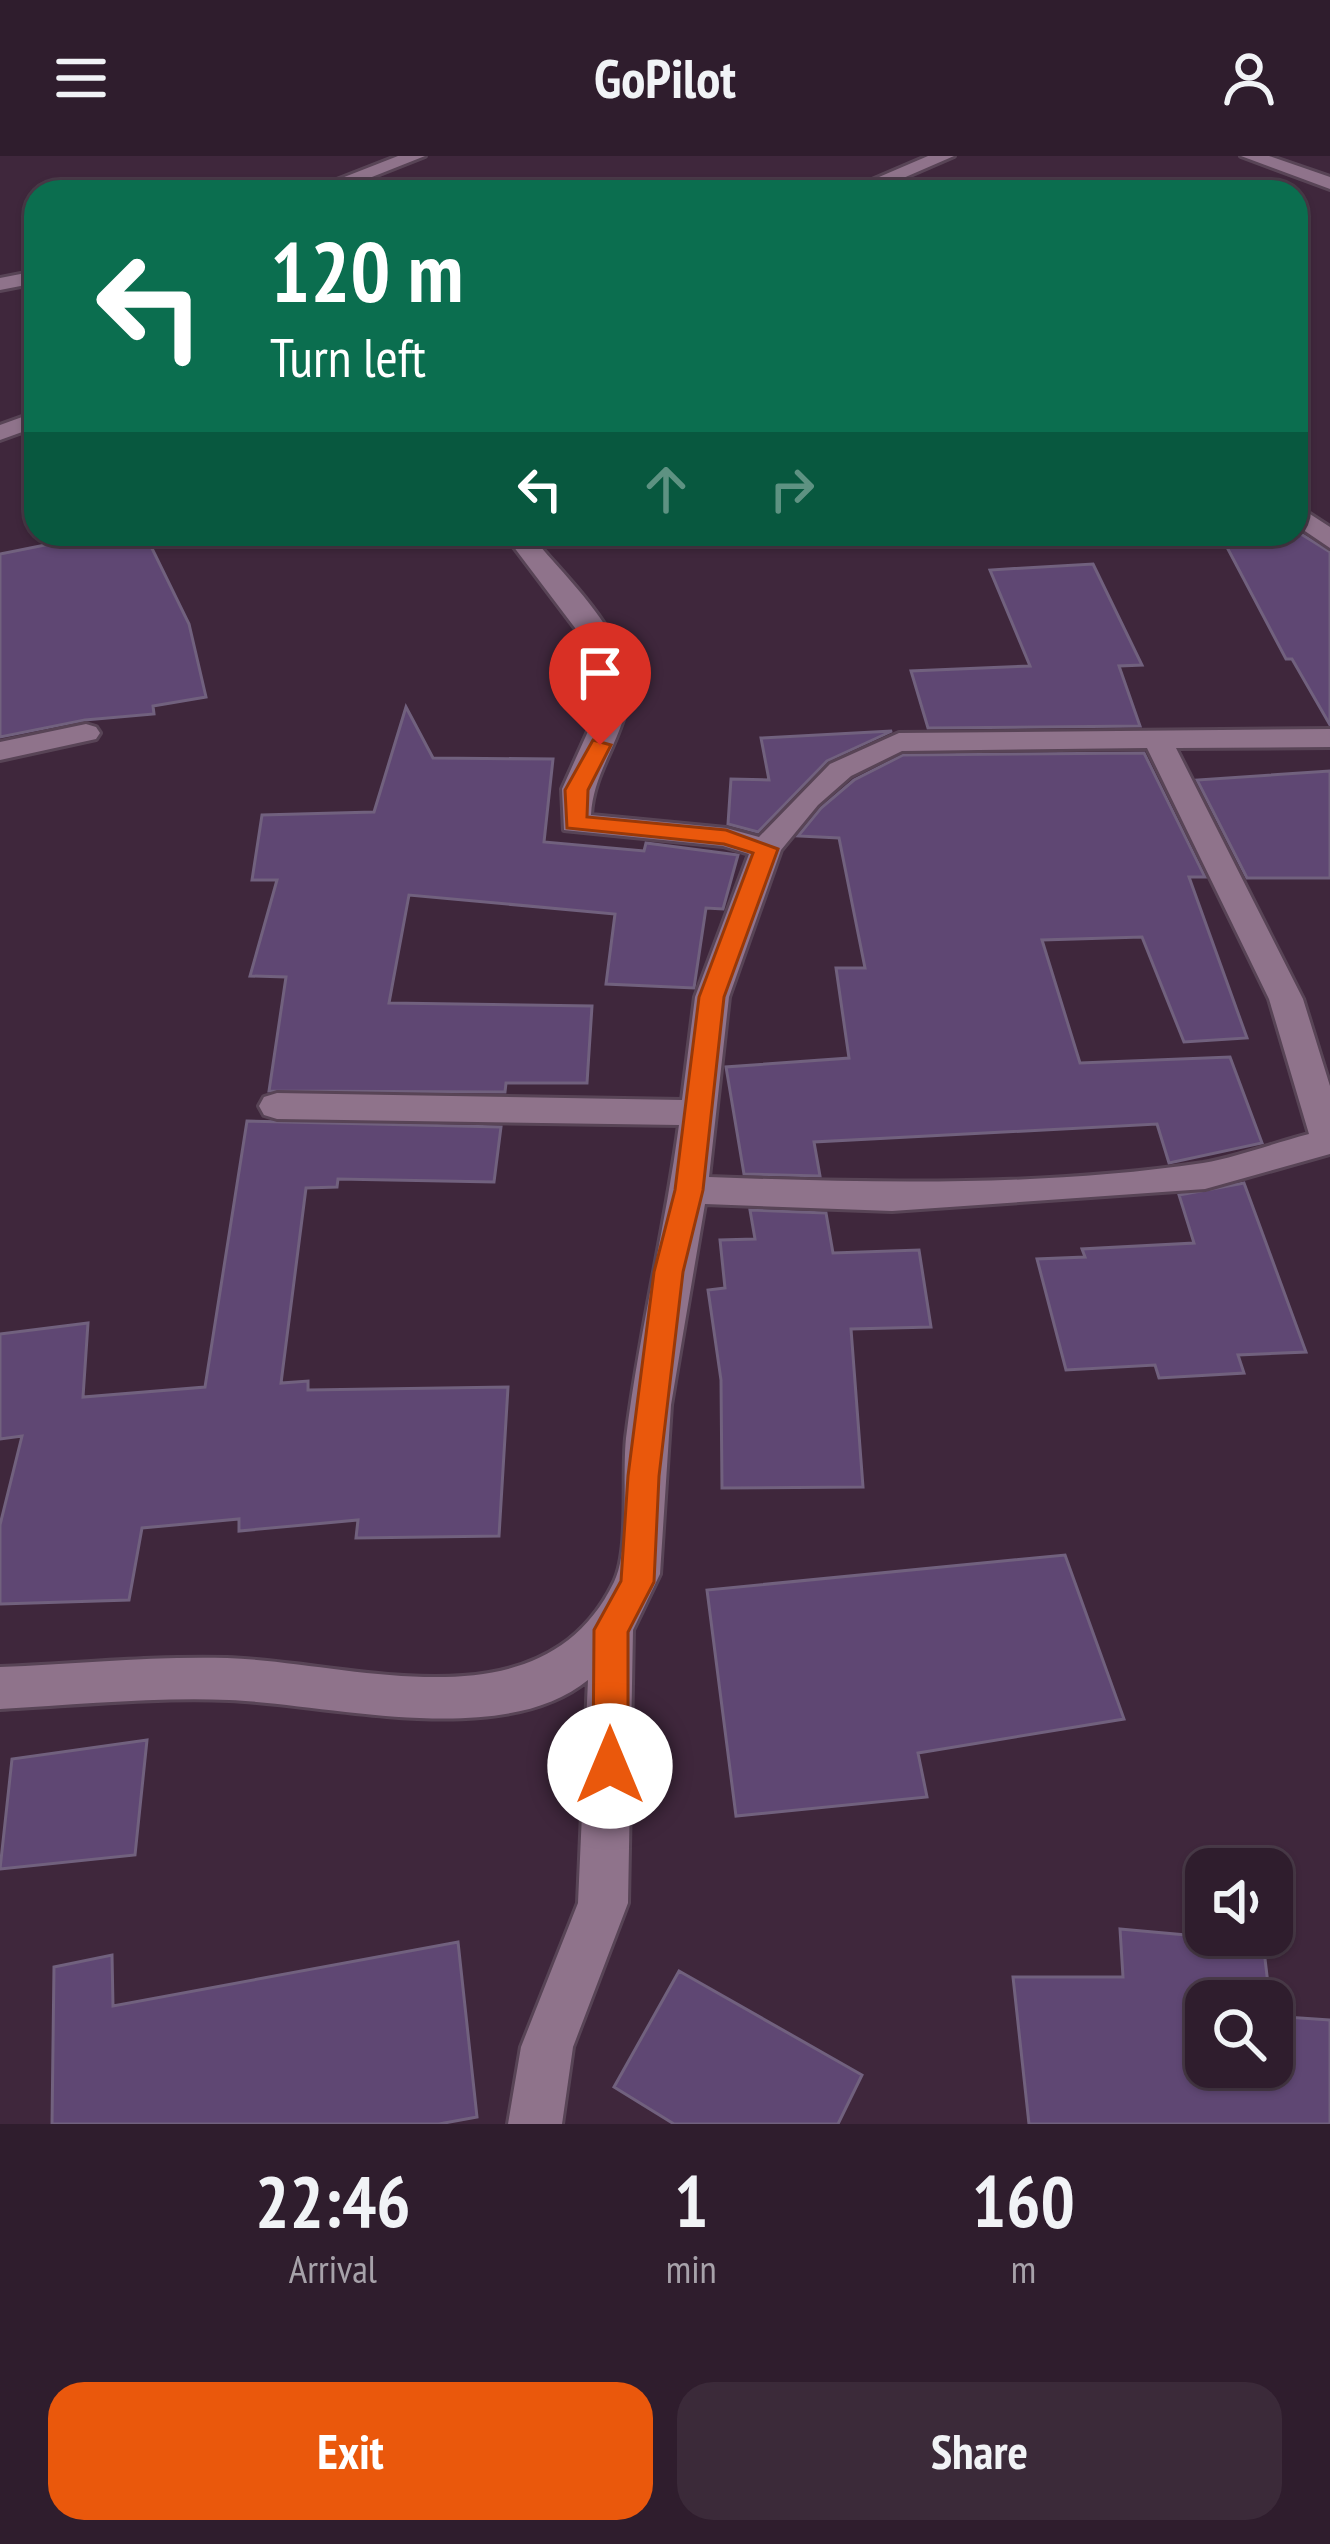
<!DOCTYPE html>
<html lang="en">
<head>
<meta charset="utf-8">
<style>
  body { margin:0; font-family:"PT Sans Narrow",sans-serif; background:#3b2a39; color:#f1f3f6; height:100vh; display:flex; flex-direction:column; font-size:45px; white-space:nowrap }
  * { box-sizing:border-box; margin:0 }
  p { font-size:39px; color:#a7a2aa }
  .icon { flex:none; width:66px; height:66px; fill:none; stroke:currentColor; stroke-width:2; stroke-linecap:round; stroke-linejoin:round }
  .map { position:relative; height:1968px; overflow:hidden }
  .panel { display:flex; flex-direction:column; background:#2f1d2d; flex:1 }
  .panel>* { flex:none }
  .hud { position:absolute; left:24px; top:24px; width:1284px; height:366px; border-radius:36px; box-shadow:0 3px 9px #0004,0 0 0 3px #4a3b49; background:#0b6e4f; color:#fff; overflow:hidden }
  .tools { position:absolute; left:1185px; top:1692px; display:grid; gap:24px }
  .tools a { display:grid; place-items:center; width:108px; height:108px; border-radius:24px; background:#2f1d2d; box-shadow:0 3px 9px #0004,0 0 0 3px #4a3b49; font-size:60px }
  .pin { position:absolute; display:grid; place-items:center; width:102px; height:102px; color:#fff; margin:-123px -51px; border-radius:50% 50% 50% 0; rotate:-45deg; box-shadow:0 0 12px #0007 }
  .pin .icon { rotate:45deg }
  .me { position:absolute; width:132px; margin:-66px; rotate:0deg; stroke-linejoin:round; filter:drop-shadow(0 0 9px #0008) }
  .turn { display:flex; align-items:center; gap:42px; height:252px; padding:0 48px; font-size:54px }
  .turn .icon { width:156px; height:156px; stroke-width:2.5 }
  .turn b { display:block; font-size:84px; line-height:102px }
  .lanes { display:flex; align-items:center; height:114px; padding:0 48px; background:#0003; justify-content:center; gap:60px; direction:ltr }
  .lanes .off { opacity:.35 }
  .eta { display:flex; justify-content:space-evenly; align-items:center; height:204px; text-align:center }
  .eta b { font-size:72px; font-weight:700; line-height:84px }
  .primary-button { display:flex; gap:24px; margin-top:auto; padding:24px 48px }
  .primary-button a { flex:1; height:138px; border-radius:36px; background:#ea580c; color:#fff; font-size:48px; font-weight:700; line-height:138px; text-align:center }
  .primary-button a+a { background:#3b2a39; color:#f1f3f6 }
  header { display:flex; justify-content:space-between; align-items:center; height:156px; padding:0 48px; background:#2f1d2d; font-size:54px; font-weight:700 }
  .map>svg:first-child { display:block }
  .building { fill:#5f4773; stroke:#71617e; stroke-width:3 }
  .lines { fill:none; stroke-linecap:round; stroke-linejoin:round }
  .street-casing { stroke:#584456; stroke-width:6 }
  .street { fill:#8f738b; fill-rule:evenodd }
  .route { fill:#ea580c; stroke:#983908; stroke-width:3 }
</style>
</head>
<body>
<header><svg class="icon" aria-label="menu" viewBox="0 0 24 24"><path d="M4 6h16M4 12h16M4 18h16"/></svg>GoPilot<svg class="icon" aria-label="person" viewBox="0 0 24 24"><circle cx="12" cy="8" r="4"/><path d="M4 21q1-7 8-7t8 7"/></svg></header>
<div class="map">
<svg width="1330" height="1968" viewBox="0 0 1330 1968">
  <rect width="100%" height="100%" fill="#3f273c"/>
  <path class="building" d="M 100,378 L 145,378 L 189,468 L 206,541 L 153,550 L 154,558 L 85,564 L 0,581 L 0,398 Z
    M 1220,378 L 1301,378 L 1330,396 L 1330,569 L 1292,503 L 1286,503 Z
    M 1093,408 L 1142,509 L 1119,510 L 1140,570 L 928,572 L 911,515 L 1030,510 L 990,414 Z
    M 406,551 L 433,602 L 553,603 L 544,686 L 644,695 L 646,687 L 738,699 L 723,753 L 706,752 L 694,832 L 606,828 L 615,758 L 409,739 L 389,847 L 592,850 L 587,927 L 506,927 L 505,936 L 269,935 L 286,821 L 250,820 L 277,724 L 252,724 L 262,659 L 374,656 Z
    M 892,575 L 827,605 L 758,676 L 728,668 L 731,623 L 769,624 L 761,582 Z
    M 1144,597 L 1205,721 L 1189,721 L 1247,882 L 1184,886 L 1142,781 L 1042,784 L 1080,907 L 1230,901 L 1262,987 L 1169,1007 L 1157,968 L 814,986 L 820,1020 L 744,1018 L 726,911 L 849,902 L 836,812 L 865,812 L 839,682 L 798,680 L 821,652 L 854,624 L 903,599 Z
    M 1330,615 L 1330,722 L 1247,722 L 1197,624 Z
    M 247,965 L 501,971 L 494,1026 L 338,1023 L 337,1031 L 306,1032 L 281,1227 L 308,1225 L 308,1234 L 508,1231 L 499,1380 L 356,1382 L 358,1364 L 239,1375 L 239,1363 L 142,1372 L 129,1444 L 0,1448 L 0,1369 L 22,1280 L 0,1283 L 0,1178 L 88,1167 L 83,1241 L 205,1231 Z
    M 1244,1027 L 1306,1196 L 1238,1199 L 1244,1217 L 1159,1222 L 1155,1209 L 1066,1214 L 1037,1103 L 1085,1101 L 1082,1093 L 1194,1087 L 1179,1039 Z
    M 750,1054 L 826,1057 L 833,1097 L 919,1094 L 931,1171 L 851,1173 L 863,1331 L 722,1332 L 721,1224 L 708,1134 L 725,1132 L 720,1084 L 755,1083 Z
    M 1065,1399 L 1124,1563 L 918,1597 L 927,1641 L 736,1660 L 707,1434 Z
    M 147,1584 L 135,1699 L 0,1713 L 12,1603 Z
    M 1120,1773 L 1263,1786 L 1270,1845 L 1206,1845 L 1206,1911 L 1272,1911 L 1272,1860 L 1330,1864 L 1330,1968 L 1029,1968 L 1013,1821 L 1123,1821 Z
    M 458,1786 L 477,1961 L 439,1968 L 52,1968 L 54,1811 L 112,1799 L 113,1850 Z
    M 679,1815 L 862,1919 L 838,1968 L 674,1968 L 614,1931 Z"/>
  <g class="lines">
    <g class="street-casing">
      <path id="street" d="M 398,0 L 425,0 L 334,36 L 306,36 Z
        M 928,0 L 954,0 L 871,36 L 844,36 Z
        M 1241,0 L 1269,0 L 1330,21 L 1330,33 Z
        M 36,115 L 36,127 L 0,134 L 0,122 Z
        M 36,256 L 36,271 L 0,284 L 0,269 Z
        M 1296,349 L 1330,371 L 1330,392 L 1296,369 Z
        M 504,378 L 530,378 C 567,425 642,488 626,553 C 617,591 593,619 591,659 L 726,672 L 759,681 L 830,608 L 899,577 L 1330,573 L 1330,591 L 1176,592 L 1303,843 L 1330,930 L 1330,998 L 1205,1033 L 892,1055 L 705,1048 L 671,1249 L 660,1418 L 633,1474 L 628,1747 L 573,1891 L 562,1968 L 508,1968 L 521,1891 L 578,1747 L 588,1524 C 503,1594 330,1548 229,1544 C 153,1541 76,1549 0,1553 L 0,1511 C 75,1508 151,1500 227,1502 C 355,1506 542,1574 614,1426 C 630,1393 622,1322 626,1282 C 639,1177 665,1074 679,969 L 277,963 L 264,959 L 259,950 L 264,941 L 277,937 L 682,944 L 695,841 L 749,698 L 723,690 L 564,674 L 562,633 L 599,551 L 597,501 ZM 1147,592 L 1269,843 L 1309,978 C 1274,987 1238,1001 1203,1007 C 1041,1031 872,1027 709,1021 L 729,841 L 781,694 L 818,649 L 851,620 L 902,595 Z
        M 86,568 L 96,571 L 100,577 L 96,583 L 0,604 L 0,586 Z"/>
    </g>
    <use href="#street" class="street"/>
  </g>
  <path class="route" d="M 593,584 L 611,589 L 588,634 L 587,661 L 726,674 L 778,693 L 724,841 L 703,1034 L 683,1116 L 659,1320 L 654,1426 L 628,1476 L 628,1610 L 623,1621 L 610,1626 L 598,1621 L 593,1610 L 594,1474 L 621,1425 L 628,1320 L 654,1116 L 675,1034 L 699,841 L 753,697 L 724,688 L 567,672 L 565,634 Z"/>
</svg>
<div class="tools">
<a><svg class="icon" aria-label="sound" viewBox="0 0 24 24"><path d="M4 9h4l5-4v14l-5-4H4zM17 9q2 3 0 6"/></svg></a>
<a><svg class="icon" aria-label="search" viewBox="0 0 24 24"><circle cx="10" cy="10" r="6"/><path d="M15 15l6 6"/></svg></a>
</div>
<div class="pin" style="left:600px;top:589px;background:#d93025"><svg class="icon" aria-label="arrive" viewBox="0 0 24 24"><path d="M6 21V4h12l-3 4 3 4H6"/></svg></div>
<svg class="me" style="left:610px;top:1610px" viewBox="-20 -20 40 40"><circle r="19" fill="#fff"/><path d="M0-13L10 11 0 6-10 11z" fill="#ea580c"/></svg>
<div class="hud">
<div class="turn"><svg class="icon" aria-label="left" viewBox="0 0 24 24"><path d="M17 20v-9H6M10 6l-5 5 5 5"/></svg><div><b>120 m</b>Turn left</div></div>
<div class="lanes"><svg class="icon" aria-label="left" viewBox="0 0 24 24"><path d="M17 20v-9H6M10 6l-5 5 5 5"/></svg><svg class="icon off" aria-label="ahead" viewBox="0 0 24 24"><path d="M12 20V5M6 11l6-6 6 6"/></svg><svg class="icon off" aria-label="right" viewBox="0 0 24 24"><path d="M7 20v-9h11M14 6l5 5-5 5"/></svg></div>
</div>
</div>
<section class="panel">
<div class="eta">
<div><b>22:46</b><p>Arrival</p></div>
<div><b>1</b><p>min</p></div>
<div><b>160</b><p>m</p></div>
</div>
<div class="primary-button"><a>Exit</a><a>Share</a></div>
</section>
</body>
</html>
